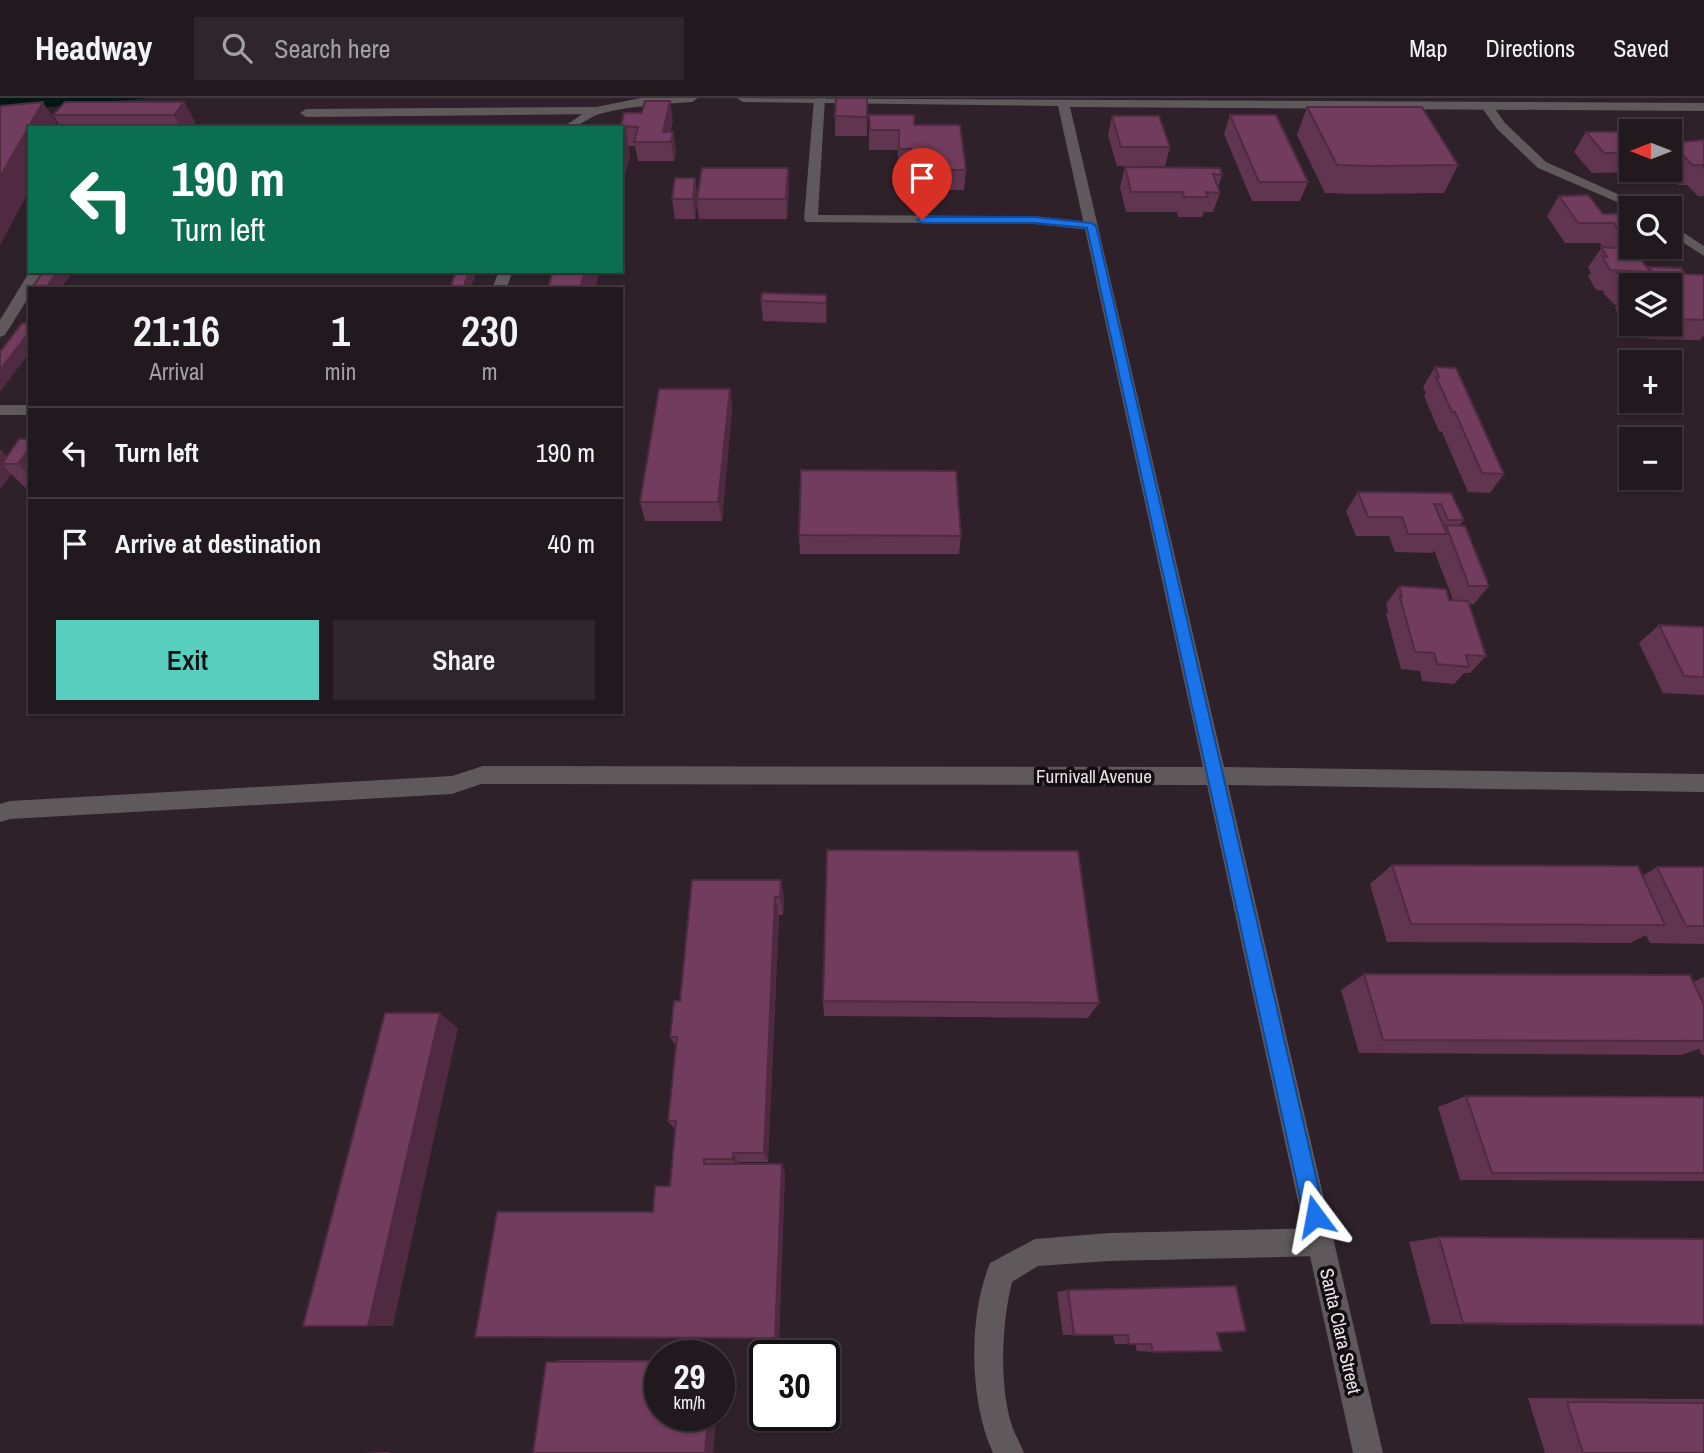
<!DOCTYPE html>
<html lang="en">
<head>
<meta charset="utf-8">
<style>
  body { margin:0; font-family:"Archivo Narrow",sans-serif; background:#2e262c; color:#f1f3f6; height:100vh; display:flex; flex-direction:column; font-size:26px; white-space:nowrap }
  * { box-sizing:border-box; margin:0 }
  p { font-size:23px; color:#a2a0a4 }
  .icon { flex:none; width:38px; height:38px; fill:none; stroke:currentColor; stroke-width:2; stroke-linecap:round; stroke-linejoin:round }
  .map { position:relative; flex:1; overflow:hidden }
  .drawer { position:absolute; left:28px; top:189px; width:595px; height:427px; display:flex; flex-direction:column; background:#22191f; border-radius:0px; box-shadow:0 2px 5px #0004,0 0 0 2px #3f383d }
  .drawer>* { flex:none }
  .hud { position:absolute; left:28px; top:28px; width:595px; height:147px; border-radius:0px; box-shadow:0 2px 5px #0004,0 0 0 2px #3f383d; background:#0b6e4f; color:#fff; overflow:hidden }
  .needle { width:46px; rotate:270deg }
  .controls { position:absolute; left:1619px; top:21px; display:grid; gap:14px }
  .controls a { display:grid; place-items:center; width:63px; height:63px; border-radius:0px; background:#22191f; box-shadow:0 2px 5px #0004,0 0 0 2px #3f383d; font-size:35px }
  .speed { position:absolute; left:644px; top:1242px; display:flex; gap:14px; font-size:35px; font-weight:700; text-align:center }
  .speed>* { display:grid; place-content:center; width:91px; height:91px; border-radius:50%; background:#22191f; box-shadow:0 2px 5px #0004,0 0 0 2px #3f383d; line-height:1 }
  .speed small { font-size:18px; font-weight:400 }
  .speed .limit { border:4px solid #111; border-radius:10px; background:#fff; color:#111 }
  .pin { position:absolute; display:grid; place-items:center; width:60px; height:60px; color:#fff; margin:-72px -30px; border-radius:50% 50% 50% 0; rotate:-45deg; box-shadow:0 0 7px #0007 }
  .pin .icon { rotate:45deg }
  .me { position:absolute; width:77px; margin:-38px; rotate:347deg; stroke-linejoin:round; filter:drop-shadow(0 0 5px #0008) }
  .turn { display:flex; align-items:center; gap:24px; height:147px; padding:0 28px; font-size:32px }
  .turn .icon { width:91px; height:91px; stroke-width:2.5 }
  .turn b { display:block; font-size:49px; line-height:60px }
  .eta { display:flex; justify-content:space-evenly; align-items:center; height:119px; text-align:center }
  .eta b { font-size:42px; font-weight:600; line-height:49px }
  .button { display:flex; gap:14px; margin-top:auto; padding:14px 28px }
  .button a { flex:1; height:80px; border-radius:0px; background:#58cebf; color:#111; font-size:28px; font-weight:600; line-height:80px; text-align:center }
  .button a+a { background:#2e262c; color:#f1f3f6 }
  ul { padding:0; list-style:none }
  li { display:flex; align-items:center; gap:21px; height:91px; padding:0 28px; border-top:2px solid #3f383d }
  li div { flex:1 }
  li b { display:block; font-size:26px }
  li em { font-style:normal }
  header { display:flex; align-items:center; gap:42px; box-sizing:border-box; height:98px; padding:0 35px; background:#22191f; border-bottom:2px solid #3f383d }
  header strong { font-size:33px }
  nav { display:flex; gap:38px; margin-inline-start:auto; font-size:24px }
  .search { width:490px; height:63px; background:#2e262c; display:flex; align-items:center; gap:18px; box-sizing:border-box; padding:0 24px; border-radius:0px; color:#a2a0a4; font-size:26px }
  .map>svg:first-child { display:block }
  .water { fill:#001613 }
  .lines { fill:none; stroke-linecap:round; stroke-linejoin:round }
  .lane { fill:#5f595c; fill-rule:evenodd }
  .street { fill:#5f595c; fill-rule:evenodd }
  .wall { fill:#613450; fill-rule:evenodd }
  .shaded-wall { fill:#4f2a41 }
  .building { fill:#713c5d; stroke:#4f2a41; stroke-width:2 }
  .route { fill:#1a73e8; stroke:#114b97; stroke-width:2 }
  .labels { text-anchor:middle; stroke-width:7; stroke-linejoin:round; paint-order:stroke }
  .street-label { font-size:19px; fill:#e8e0e4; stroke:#120d10 }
</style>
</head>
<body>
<header>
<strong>Headway</strong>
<div class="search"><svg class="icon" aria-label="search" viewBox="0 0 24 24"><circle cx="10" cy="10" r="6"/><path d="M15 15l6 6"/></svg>Search here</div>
<nav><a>Map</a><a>Directions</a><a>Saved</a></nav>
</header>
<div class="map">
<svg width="1704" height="1355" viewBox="0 0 1704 1355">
  <rect width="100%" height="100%" fill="#2e2129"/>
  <path class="water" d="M 0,0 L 149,0 L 49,9 L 0,28 Z"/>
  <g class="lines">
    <path class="lane" d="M 825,0 L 818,117 L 1034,118 L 1091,124 L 1098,128 L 1091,132 L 1034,126 L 806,124 L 804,121 L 814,1 Z
      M 1482,4 L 1490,4 L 1505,25 L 1546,64 L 1649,110 L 1631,110 L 1538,70 L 1497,31 L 1480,7 Z
      M 595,9 L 601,13 L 599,16 L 306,19 L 300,15 L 306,11 Z
      M 1670,126 L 1704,148 L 1704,158 L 1670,136 Z
      M 30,173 L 44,173 L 33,191 L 30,191 L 30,197 L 5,237 L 0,239 L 0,222 Z
      M 499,173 L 513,173 L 506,191 L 492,191 Z
      M 0,307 L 30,307 L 30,317 L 0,317 Z
      M 483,668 L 490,671 L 493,677 L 490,683 L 452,696 L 10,721 L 0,724 L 0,706 L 10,703 L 452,678 Z
      M 1320,1130 L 1330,1134 L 1334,1144 L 1330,1154 L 1320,1158 L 1109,1163 L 1038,1168 L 1012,1184 C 1002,1224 999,1284 1011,1325 C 1014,1335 1020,1345 1024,1355 L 993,1355 C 969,1302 968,1219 990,1165 L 1035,1141 L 1109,1135 Z"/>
    <path class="street" d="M 641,0 L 698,0 L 692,4 C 662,6 632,8 603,15 C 586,19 582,30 562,30 L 591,10 Z
      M 737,0 L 1704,5 L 1704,13 L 1070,9 L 1224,669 L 1704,676 L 1704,694 L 1228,687 L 1383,1355 L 1353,1355 L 1207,687 L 483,686 L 476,683 L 473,677 L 476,671 L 483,668 L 1203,669 L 1058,8 L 743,4 Z"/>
  </g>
  <path class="wall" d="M 867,0 L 867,38 L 835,38 L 835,18 Z
    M 184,4 L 198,30 L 61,30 L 53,17 Z
    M 1307,9 L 1458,67 L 1444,95 L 1357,96 L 1325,95 L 1297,37 Z
    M 869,17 L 914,27 L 966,72 L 964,92 L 912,92 L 910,70 L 898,70 L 898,52 L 869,52 Z
    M 1230,17 L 1308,84 L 1300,103 L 1252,103 L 1224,36 Z
    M 1112,18 L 1170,49 L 1165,68 L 1117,68 L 1108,37 Z
    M 673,22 L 670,34 L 673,34 L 676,53 L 674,63 L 638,63 L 635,48 L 628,48 L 630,57 L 621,92 L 621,29 Z
    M 1586,34 L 1631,34 L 1631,72 L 1649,72 L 1647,74 L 1592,75 L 1574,54 Z
    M 1704,42 L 1704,98 L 1698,98 L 1687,87 L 1678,87 L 1665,72 L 1670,72 L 1670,48 L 1672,45 Z
    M 1125,69 L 1222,77 L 1218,90 L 1220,95 L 1213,114 L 1204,114 L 1202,119 L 1178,119 L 1177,114 L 1126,114 L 1120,89 Z
    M 788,70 L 789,89 L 787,121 L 699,121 L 697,104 L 695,121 L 675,121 L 672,101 L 697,98 Z
    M 1559,98 L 1603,116 L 1631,116 L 1631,149 L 1646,149 L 1640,156 L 1632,156 L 1634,160 L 1648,171 L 1649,169 L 1685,176 L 1704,177 L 1704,237 L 1700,242 L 1647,241 L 1639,226 L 1623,225 L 1615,210 L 1617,207 L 1615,207 L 1603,195 L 1605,193 L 1596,192 L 1588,178 L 1591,175 L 1588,169 L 1602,149 L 1600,145 L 1565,145 L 1547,118 ZM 1631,187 L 1670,187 L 1670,226 L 1631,226 Z
    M 1670,117 L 1682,127 L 1670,144 Z
    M 826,197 L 826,225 L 763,223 L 761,203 Z
    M 1435,269 L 1504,376 L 1490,395 L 1468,394 L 1442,334 L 1439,333 L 1424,298 L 1426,295 L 1423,289 Z
    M 730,291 L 732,311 L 722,423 L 645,423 L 640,404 Z
    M 30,341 L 30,394 L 11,376 L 0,392 L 0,351 L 7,359 Z
    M 1358,394 L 1451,395 L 1464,422 L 1459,428 L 1489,488 L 1474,506 L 1469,506 L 1486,558 L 1470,575 L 1464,575 L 1454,586 L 1422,583 L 1420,573 L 1401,571 L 1386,516 L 1388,514 L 1386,506 L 1399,488 L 1453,502 L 1434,452 L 1433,455 L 1395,454 L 1389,438 L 1356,438 L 1346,413 Z
    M 799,437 L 961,438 L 959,456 L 800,456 Z
    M 1659,527 L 1704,529 L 1704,597 L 1663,595 L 1639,545 Z
    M 1392,767 L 1642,778 L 1657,769 L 1704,769 L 1704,846 L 1650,845 L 1646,837 L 1630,845 L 1387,844 L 1370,786 Z
    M 781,782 L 784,801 L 783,817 L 779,817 L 768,1064 L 739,1064 L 739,1066 L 785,1074 L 779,1240 L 653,1114 L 670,1088 L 675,1031 L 668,1023 L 676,948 L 670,939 L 680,903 Z
    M 1364,876 L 1693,884 L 1704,879 L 1704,957 L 1702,957 L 1699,951 L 1681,957 L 1359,955 L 1341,892 Z
    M 823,903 L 1099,905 L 1088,920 L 824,918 Z
    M 1466,998 L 1704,999 L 1704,1083 L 1460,1082 L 1438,1009 Z
    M 1439,1139 L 1704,1141 L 1704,1228 L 1431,1226 L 1409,1144 Z
    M 1068,1192 L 1217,1235 L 1153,1254 L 1137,1253 L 1135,1246 L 1115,1246 L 1113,1237 L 1063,1237 L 1057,1194 Z
    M 562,1262 L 660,1262 L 660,1318 L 716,1318 L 713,1355 L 546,1264 Z
    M 1528,1300 L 1704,1301 L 1704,1355 L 1545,1355 Z
    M 390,1354 L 389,1355 L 362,1355 Z"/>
  <path class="shaded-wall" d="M 670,3 L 673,22 L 668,44 L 663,34 Z
    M 43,4 L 60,30 L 30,30 L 30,91 L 0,147 L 0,79 Z
    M 184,4 L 198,30 L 181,30 L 174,17 Z
    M 625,29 L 630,57 L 621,92 L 621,43 Z
    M 673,34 L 676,53 L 674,63 L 671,44 Z
    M 788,70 L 789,89 L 787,121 L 786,101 Z
    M 695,80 L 698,100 L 695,121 L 693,101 Z
    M 58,173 L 74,173 L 60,191 L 45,191 Z
    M 469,173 L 477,173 L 470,191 L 463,191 Z
    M 585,173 L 600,173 L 595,191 L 580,191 Z
    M 826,197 L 827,217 L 826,225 Z
    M 30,233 L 30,254 L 0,294 L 0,272 Z
    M 730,291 L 732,311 L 722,423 L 718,404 Z
    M 30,349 L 30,378 L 18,366 Z
    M 0,351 L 14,366 L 2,366 L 11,376 L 0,392 Z
    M 781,782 L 784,801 L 783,817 L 780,799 Z
    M 775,799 L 779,817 L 768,1064 L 764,1055 Z
    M 440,915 L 458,930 L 393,1228 L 368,1228 Z
    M 733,1055 L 739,1064 L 738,1069 L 733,1061 Z
    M 782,1066 L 785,1074 L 779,1240 L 775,1240 Z
    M 708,1318 L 716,1318 L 713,1355 L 705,1355 Z"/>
  <path class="building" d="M 836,0 L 867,0 L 867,19 L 835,18 Z
    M 645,3 L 670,3 L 663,34 L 673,34 L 671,44 L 634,44 L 638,29 L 621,28 L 624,15 L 642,15 Z
    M 43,4 L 0,79 L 0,8 Z
    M 65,4 L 184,4 L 174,17 L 53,17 Z
    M 1307,9 L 1422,9 L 1458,67 L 1370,68 L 1337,67 Z
    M 869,17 L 914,17 L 914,27 L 960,27 L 966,72 L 913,72 L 911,51 L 899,51 L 899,32 L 870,32 Z
    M 1230,17 L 1276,17 L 1308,84 L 1259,84 Z
    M 1112,18 L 1159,18 L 1170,49 L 1121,49 Z
    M 598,29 L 625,29 L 621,43 L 621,30 Z
    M 1586,34 L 1631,34 L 1631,55 L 1604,55 Z
    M 1704,42 L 1704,70 L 1702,67 L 1692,67 L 1672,45 Z
    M 1125,69 L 1220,70 L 1222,77 L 1213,76 L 1220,95 L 1206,94 L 1208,99 L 1184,99 L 1183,94 L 1131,94 Z
    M 702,70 L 788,70 L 786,101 L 697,101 Z
    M 675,80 L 695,80 L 693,101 L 672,101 Z
    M 1588,97 L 1603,116 L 1631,116 L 1631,131 L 1617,131 L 1614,125 L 1578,125 L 1559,98 Z
    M 1670,117 L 1675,117 L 1682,127 L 1670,127 Z
    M 1601,149 L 1629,151 L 1634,160 L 1640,160 L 1650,174 L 1610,172 L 1602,158 L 1607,159 Z
    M 1649,169 L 1681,170 L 1685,176 L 1704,177 L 1704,222 L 1670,221 L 1670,187 L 1629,187 L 1617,175 L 1628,176 L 1630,180 L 1636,180 L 1632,175 L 1653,176 Z
    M 44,173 L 58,173 L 45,191 L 31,191 Z
    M 456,173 L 469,173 L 463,191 L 450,191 Z
    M 553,173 L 585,173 L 580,191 L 548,191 Z
    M 762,195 L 826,197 L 826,205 L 761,203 Z
    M 22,225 L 30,225 L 30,233 L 0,272 L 0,254 Z
    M 1435,269 L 1456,270 L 1504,376 L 1482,375 L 1455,314 L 1452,314 L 1436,279 L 1439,279 Z
    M 659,291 L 730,291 L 718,404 L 640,404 Z
    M 19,341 L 30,341 L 30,349 L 18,366 L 2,366 Z
    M 801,372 L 956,373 L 961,438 L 799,437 Z
    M 1358,394 L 1451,395 L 1464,422 L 1448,422 L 1441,406 L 1434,406 L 1447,436 L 1408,436 L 1402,419 L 1368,419 Z
    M 1446,427 L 1465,428 L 1489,488 L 1469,488 Z
    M 1399,488 L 1446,491 L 1449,502 L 1468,503 L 1486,558 L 1466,557 L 1469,569 L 1437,566 L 1434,555 L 1415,554 L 1400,499 L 1402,499 Z
    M 1659,527 L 1704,529 L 1704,579 L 1684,578 Z
    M 827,752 L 1078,753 L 1099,905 L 823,903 Z
    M 1392,767 L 1638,768 L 1665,827 L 1411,826 Z
    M 1657,769 L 1704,769 L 1704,828 L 1686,828 Z
    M 692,782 L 781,782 L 780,799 L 775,799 L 764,1055 L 733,1055 L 733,1061 L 704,1061 L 704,1066 L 782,1066 L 775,1240 L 475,1239 L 497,1114 L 653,1114 L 655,1088 L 670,1088 L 676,1023 L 668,1023 L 677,939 L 670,939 L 674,903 L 680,903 Z
    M 1364,876 L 1690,877 L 1704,907 L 1704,943 L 1383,942 Z
    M 385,915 L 440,915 L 368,1228 L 303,1228 Z
    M 1466,998 L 1704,999 L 1704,1075 L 1492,1075 Z
    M 1439,1139 L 1704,1141 L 1704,1227 L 1463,1225 Z
    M 1236,1188 L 1246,1233 L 1217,1235 L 1222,1253 L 1153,1254 L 1151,1246 L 1129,1246 L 1128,1237 L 1074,1237 L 1068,1192 Z
    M 660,1263 L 660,1318 L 708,1318 L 705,1355 L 533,1355 L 546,1264 Z
    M 1567,1304 L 1704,1305 L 1704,1355 L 1583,1355 Z"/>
  <path class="route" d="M 1034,119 L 1091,125 L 1096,128 L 1325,1118 L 1322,1125 L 1315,1128 L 1307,1125 L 1304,1118 L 1087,130 L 1034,125 L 922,125 L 917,122 L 922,119 Z"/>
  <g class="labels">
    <g class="street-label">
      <text x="1094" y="685">Furnivall Avenue</text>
      <text transform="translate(1341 1233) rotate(77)" y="7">Santa Clara Street</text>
    </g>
  </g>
</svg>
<div class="controls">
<a><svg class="needle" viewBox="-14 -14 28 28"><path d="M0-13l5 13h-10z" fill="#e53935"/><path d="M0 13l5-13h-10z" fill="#a2a0a4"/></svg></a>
<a><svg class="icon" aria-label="search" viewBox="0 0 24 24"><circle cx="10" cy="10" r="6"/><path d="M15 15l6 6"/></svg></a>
<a><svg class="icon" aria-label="layers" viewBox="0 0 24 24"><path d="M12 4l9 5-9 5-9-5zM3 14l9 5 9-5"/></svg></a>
<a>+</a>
<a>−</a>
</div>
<div class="speed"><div>29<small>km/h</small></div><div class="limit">30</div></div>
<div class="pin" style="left:922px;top:122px;background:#d93025"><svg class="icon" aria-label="arrive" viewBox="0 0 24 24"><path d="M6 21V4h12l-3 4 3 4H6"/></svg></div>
<svg class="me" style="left:1315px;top:1118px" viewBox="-20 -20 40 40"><path d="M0-17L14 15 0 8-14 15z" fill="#1a73e8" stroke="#fff" stroke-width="4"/></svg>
<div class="hud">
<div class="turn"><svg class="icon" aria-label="left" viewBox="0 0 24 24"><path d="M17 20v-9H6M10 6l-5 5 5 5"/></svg><div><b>190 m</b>Turn left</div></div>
</div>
<section class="drawer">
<div class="eta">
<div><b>21:16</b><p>Arrival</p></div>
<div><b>1</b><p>min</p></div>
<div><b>230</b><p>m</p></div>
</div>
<ul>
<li><svg class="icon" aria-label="left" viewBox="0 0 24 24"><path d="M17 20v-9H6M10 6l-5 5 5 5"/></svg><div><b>Turn left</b></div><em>190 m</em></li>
<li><svg class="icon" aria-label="arrive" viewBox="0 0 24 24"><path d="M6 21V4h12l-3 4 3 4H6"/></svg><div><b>Arrive at destination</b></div><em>40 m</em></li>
</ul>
<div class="button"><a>Exit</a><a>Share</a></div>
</section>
</div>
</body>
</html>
